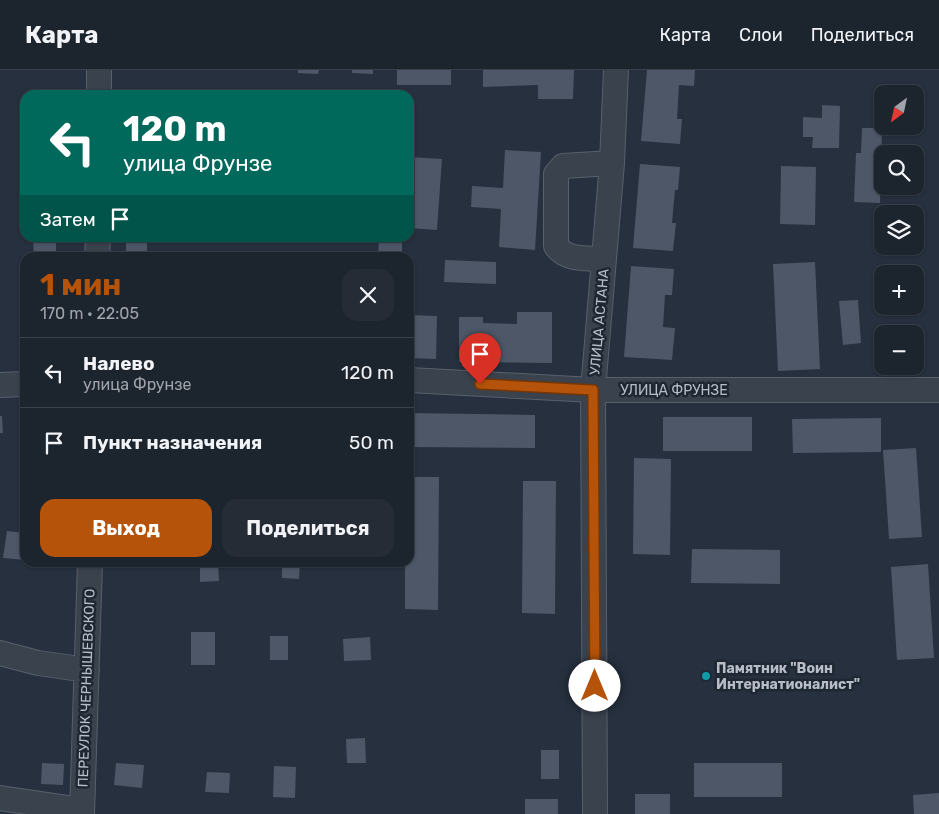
<!DOCTYPE html>
<html lang="ru">
<head>
<meta charset="utf-8">
<style>
  body { margin:0; font-family:Rubik,sans-serif; background:#252c36; color:#f1f3f6; height:100vh; display:flex; flex-direction:column; font-size:19px; white-space:nowrap }
  * { box-sizing:border-box; margin:0 }
  p { font-size:16px; color:#a0a4aa }
  .icon { flex:none; width:28px; height:28px; fill:none; stroke:currentColor; stroke-width:2; stroke-linecap:round; stroke-linejoin:round }
  .map { position:relative; flex:1; overflow:hidden }
  .panel { position:absolute; left:20px; top:182px; width:394px; height:315px; display:flex; flex-direction:column; background:#1c242e; border-radius:15px; box-shadow:0 1px 4px #0004,0 0 0 1px #3a414a }
  .panel>* { flex:none }
  .guide { position:absolute; left:20px; top:20px; width:394px; height:152px; border-radius:15px; box-shadow:0 1px 4px #0004,0 0 0 1px #3a414a; background:#00695c; color:#fff; overflow:hidden }
  .needle { width:32px; rotate:213deg }
  .controls { position:absolute; left:874px; top:15px; display:grid; gap:10px }
  .controls a { display:grid; place-items:center; width:50px; height:50px; border-radius:10px; background:#1c242e; box-shadow:0 1px 4px #0004,0 0 0 1px #3a414a; font-size:25px }
  .pin { position:absolute; display:grid; place-items:center; width:42px; height:42px; color:#fff; margin:-51px -21px; border-radius:50% 50% 50% 0; rotate:-45deg; box-shadow:0 0 5px #0007 }
  .pin .icon { rotate:45deg }
  .me { position:absolute; width:55px; margin:-28px; rotate:0deg; stroke-linejoin:round; filter:drop-shadow(0 0 4px #0008) }
  .turn { display:flex; align-items:center; gap:18px; height:105px; padding:0 20px; font-size:22px }
  .turn .icon { width:65px; height:65px; stroke-width:2.5 }
  .turn b { display:block; font-size:35px; line-height:42px }
  .then { display:flex; align-items:center; height:48px; padding:0 20px; background:#0003; gap:10px; font-size:19px }
  .round { display:grid; place-items:center; flex:none; width:52px; height:52px; border-radius:15px; background:#252c36 }
  .overview { display:flex; align-items:center; justify-content:space-between; height:85px; padding:0 20px }
  h1 { font-size:30px; font-weight:700; line-height:38px; color:#b45309 }
  .action { display:flex; gap:10px; margin-top:auto; padding:10px 20px }
  .action a { flex:1; height:58px; border-radius:15px; background:#b45309; color:#fff; font-size:20px; font-weight:700; line-height:58px; text-align:center }
  .action a+a { background:#252c36; color:#f1f3f6 }
  ul { padding:0; list-style:none }
  li { display:flex; align-items:center; gap:15px; height:70px; padding:0 20px; border-top:1px solid #3a414a }
  li div { flex:1 }
  li b { display:block; font-size:19px }
  li em { font-style:normal }
  header { display:flex; align-items:center; gap:30px; box-sizing:border-box; height:70px; padding:0 25px; background:#1c242e; border-bottom:1px solid #3a414a }
  header strong { font-size:24px }
  nav { display:flex; gap:28px; margin-inline-start:auto; font-size:18px }
  .map>svg:first-child { display:block }
  .building { fill:#4d5767 }
  .lines { fill:none; stroke-linecap:round; stroke-linejoin:round }
  .minor-casing { stroke:#58606c; stroke-width:26 }
  .minor { stroke:#3a424e; stroke-width:24 }
  .route-casing { stroke:#753606; stroke-width:12 }
  .route { stroke:#b45309; stroke-width:9 }
  .culture-dot { fill:#0f9aa8; stroke:#1f2733; stroke-width:2 }
  .labels { text-anchor:middle; stroke-width:5; stroke-linejoin:round; paint-order:stroke }
  .street-label { font-size:14px; fill:#b6bdc9; stroke:#1f2733 }
  .poi-label { font-size:14px; font-weight:bold; fill:#b6bdc9; stroke:#1f2733; text-anchor:start }
</style>
</head>
<body>
<header>
<strong>Карта</strong>
<nav><a>Карта</a><a>Слои</a><a>Поделиться</a></nav>
</header>
<div class="map">
<svg width="939" height="744" viewBox="0 0 939 744">
  <rect width="100%" height="100%" fill="#26303e"/>
  <path class="building" d="M 298,0 L 319,0 L 318,4 L 298,3 Z
    M 352,0 L 373,0 L 373,4 L 352,3 Z
    M 397,0 L 451,0 L 451,15 L 397,15 Z
    M 483,0 L 574,0 L 573,29 L 538,29 L 538,15 L 483,17 Z
    M 647,0 L 695,0 L 694,16 L 679,15 L 677,49 L 682,49 L 680,74 L 641,71 Z
    M 822,35 L 840,36 L 839,78 L 812,78 L 813,67 L 803,67 L 803,47 L 822,48 Z
    M 862,58 L 882,58 L 880,133 L 854,132 L 856,83 L 861,83 Z
    M 505,80 L 541,82 L 535,180 L 499,177 L 501,139 L 471,137 L 472,116 L 503,118 Z
    M 410,87 L 442,89 L 437,160 L 409,158 Z
    M 640,94 L 680,97 L 678,120 L 675,120 L 672,153 L 676,153 L 673,181 L 633,178 Z
    M 781,96 L 816,97 L 815,155 L 780,154 Z
    M 878,161 L 882,161 L 882,176 L 916,176 L 915,179 L 878,178 Z
    M 33,168 L 56,168 L 56,188 L 34,188 Z
    M 126,168 L 147,168 L 147,188 L 126,188 Z
    M 379,168 L 402,168 L 402,188 L 378,188 Z
    M 445,190 L 496,192 L 496,214 L 444,212 Z
    M 815,192 L 820,299 L 778,301 L 773,194 Z
    M 631,196 L 674,199 L 672,225 L 665,225 L 663,257 L 675,258 L 672,290 L 624,287 Z
    M 858,230 L 861,273 L 843,275 L 839,231 Z
    M 517,242 L 552,242 L 552,293 L 459,292 L 459,247 L 483,247 L 483,253 L 517,254 Z
    M 409,245 L 437,246 L 436,289 L 409,288 Z
    M 409,343 L 535,345 L 535,378 L 409,377 Z
    M 0,346 L 2,346 L 3,363 L 0,363 Z
    M 663,347 L 752,347 L 752,381 L 663,381 Z
    M 881,348 L 881,382 L 793,383 L 792,349 Z
    M 916,378 L 922,467 L 889,469 L 883,380 Z
    M 634,388 L 671,389 L 670,485 L 633,484 Z
    M 409,407 L 439,407 L 438,540 L 405,539 L 405,492 L 409,492 Z
    M 523,411 L 556,411 L 555,544 L 522,543 Z
    M 7,461 L 25,463 L 25,490 L 3,488 Z
    M 692,479 L 780,480 L 780,514 L 691,513 Z
    M 200,492 L 218,492 L 219,511 L 200,512 Z
    M 282,492 L 300,492 L 299,509 L 282,508 Z
    M 928,494 L 934,588 L 897,590 L 891,497 Z
    M 191,562 L 215,562 L 215,595 L 191,595 Z
    M 270,566 L 288,566 L 288,590 L 270,590 Z
    M 370,567 L 371,590 L 344,591 L 343,569 Z
    M 365,668 L 366,693 L 347,693 L 346,669 Z
    M 541,680 L 559,680 L 559,709 L 541,709 Z
    M 42,693 L 64,694 L 63,715 L 41,714 Z
    M 116,693 L 144,695 L 142,718 L 114,715 Z
    M 694,693 L 782,693 L 782,727 L 694,727 Z
    M 274,696 L 296,697 L 295,728 L 273,727 Z
    M 207,702 L 230,703 L 229,723 L 205,722 Z
    M 939,723 L 939,744 L 914,744 L 913,725 Z
    M 635,724 L 670,724 L 670,744 L 635,744 Z
    M 525,729 L 558,729 L 558,744 L 525,744 Z"/>
  <g class="lines">
    <g class="minor-casing">
      <path id="minor" d="M 99,25 L 99,0
        M 97,188 L 98,168
        M 604,189 C 587,188 567,191 556,176 L 556,104 L 563,96 L 612,93
        M 409,310 L 593,320 L 939,320
        M 0,315 L 25,314
        M 0,583 L 38,593 L 87,600
        M 0,728 L 82,740
        M 82,744 L 90,492
        M 595,744 L 593,320 L 612,93 L 616,0"/>
    </g>
    <use href="#minor" class="minor"/>
  </g>
  <g class="lines">
    <g class="route-casing">
      <path id="route" d="M 480,314 L 593,320 L 595,616"/>
    </g>
    <use href="#route" class="route"/>
  </g>
  <circle class="culture-dot" cx="706" cy="606" r="5"/>
  <g class="labels">
    <g class="street-label">
      <text transform="translate(599 252) rotate(-85)" y="5">УЛИЦА АСТАНА</text>
      <text x="674" y="325">УЛИЦА ФРУНЗЕ</text>
      <text transform="translate(86 618) rotate(-88)" y="5">ПЕРЕУЛОК ЧЕРНЫШЕВСКОГО</text>
    </g>
    <g class="poi-label">
      <text x="716" y="603">Памятник "Воин<tspan x="716" dy="16">Интернатионалист"</tspan></text>
    </g>
  </g>
</svg>
<div class="controls">
<a><svg class="needle" viewBox="-14 -14 28 28"><path d="M0-13l5 13h-10z" fill="#e53935"/><path d="M0 13l5-13h-10z" fill="#a0a4aa"/></svg></a>
<a><svg class="icon" aria-label="search" viewBox="0 0 24 24"><circle cx="10" cy="10" r="6"/><path d="M15 15l6 6"/></svg></a>
<a><svg class="icon" aria-label="layers" viewBox="0 0 24 24"><path d="M12 4l9 5-9 5-9-5zM3 14l9 5 9-5"/></svg></a>
<a>+</a>
<a>−</a>
</div>
<div class="pin" style="left:480px;top:314px;background:#d93025"><svg class="icon" aria-label="arrive" viewBox="0 0 24 24"><path d="M6 21V4h12l-3 4 3 4H6"/></svg></div>
<svg class="me" style="left:595px;top:616px" viewBox="-20 -20 40 40"><circle r="19" fill="#fff"/><path d="M0-13L10 11 0 6-10 11z" fill="#b45309"/></svg>
<div class="guide">
<div class="turn"><svg class="icon" aria-label="left" viewBox="0 0 24 24"><path d="M17 20v-9H6M10 6l-5 5 5 5"/></svg><div><b>120 m</b>улица Фрунзе</div></div>
<div class="then">Затем<svg class="icon" aria-label="arrive" viewBox="0 0 24 24"><path d="M6 21V4h12l-3 4 3 4H6"/></svg></div>
</div>
<section class="panel">
<div class="overview"><div><h1>1 мин</h1><p>170 m · 22:05</p></div><a class="round"><svg class="icon" aria-label="close" viewBox="0 0 24 24"><path d="M6 6l12 12M18 6L6 18"/></svg></a></div>
<ul>
<li><svg class="icon" aria-label="left" viewBox="0 0 24 24"><path d="M17 20v-9H6M10 6l-5 5 5 5"/></svg><div><b>Налево</b><p>улица Фрунзе</p></div><em>120 m</em></li>
<li><svg class="icon" aria-label="arrive" viewBox="0 0 24 24"><path d="M6 21V4h12l-3 4 3 4H6"/></svg><div><b>Пункт назначения</b></div><em>50 m</em></li>
</ul>
<div class="action"><a>Выход</a><a>Поделиться</a></div>
</section>
</div>
</body>
</html>
